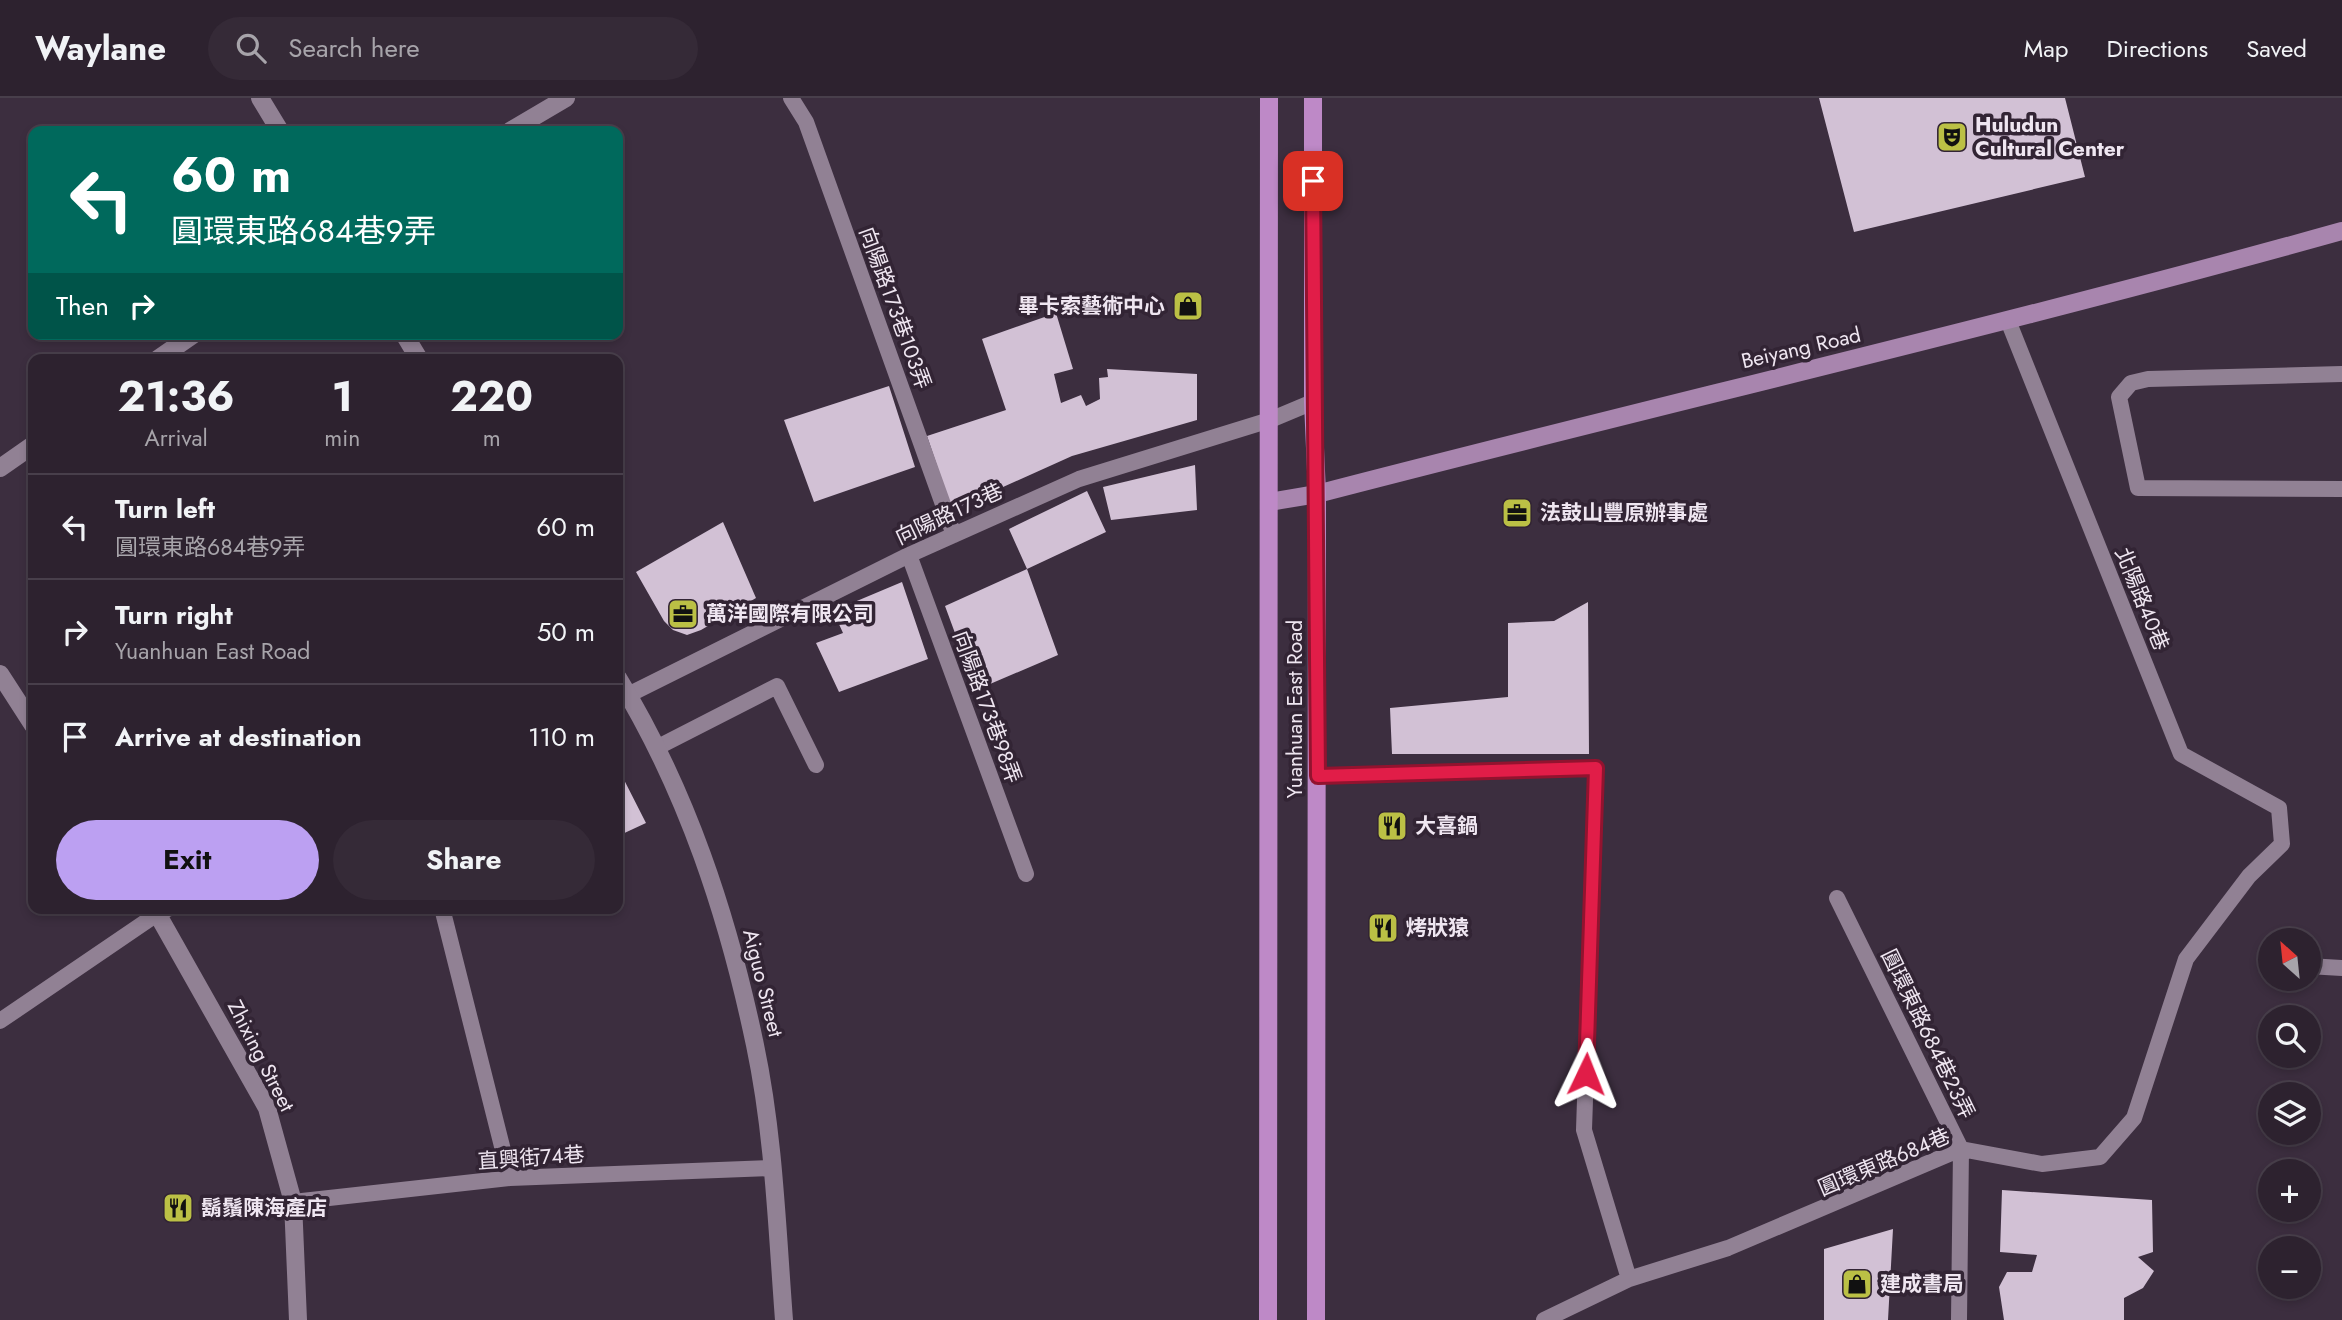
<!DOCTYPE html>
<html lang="en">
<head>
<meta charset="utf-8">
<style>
  body { margin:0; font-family:Jost,"Noto Sans TC",sans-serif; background:#352a37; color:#f1f3f6; height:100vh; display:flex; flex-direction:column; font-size:26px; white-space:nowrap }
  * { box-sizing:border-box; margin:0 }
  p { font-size:23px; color:#a7a4aa }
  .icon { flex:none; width:38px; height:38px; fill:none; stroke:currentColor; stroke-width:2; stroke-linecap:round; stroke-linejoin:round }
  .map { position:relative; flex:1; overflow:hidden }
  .details { position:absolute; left:28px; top:256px; width:595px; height:560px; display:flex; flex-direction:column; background:#2d222f; border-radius:14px; box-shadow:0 4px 10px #0003,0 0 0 2px #483f4b }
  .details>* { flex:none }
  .guide { position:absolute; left:28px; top:28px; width:595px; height:214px; border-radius:14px; box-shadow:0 4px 10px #0003,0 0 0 2px #483f4b; background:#00695c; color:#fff; overflow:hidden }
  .needle { width:46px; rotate:333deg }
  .buttons { position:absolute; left:2258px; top:830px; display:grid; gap:14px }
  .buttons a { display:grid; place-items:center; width:63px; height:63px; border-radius:50%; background:#2d222f; box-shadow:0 4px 10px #0003,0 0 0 2px #483f4b; font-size:35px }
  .pin { position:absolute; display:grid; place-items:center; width:60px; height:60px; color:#fff; margin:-30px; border-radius:14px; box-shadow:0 4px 10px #0006 }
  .me { position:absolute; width:77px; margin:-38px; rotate:2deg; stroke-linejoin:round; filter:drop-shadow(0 0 5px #0008) }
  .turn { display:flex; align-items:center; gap:24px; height:147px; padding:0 28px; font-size:32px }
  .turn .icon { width:91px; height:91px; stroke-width:2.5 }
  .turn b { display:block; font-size:49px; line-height:60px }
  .then { display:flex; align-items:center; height:66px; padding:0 28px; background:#0003; gap:14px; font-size:26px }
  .eta { display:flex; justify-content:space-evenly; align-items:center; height:119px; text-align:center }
  .eta b { font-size:42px; font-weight:700; line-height:49px }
  .action { display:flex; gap:14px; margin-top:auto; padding:14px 28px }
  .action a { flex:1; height:80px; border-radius:42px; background:#bca0f2; color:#111; font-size:28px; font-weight:700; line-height:80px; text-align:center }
  .action a+a { background:#352a37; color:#f1f3f6 }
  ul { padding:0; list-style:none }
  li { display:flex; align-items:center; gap:21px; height:105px; padding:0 28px; border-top:2px solid #483f4b }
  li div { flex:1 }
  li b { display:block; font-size:26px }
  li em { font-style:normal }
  header { display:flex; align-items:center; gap:42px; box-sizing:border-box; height:98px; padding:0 35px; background:#2d222f; border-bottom:2px solid #483f4b }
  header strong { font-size:33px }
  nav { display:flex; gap:38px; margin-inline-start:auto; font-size:24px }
  .search { width:490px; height:63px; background:#352a37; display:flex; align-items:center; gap:18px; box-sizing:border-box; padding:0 24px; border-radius:38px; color:#a7a4aa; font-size:26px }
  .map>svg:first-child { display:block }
  .building { fill:#d2c1d5 }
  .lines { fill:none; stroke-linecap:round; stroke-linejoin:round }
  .lane { stroke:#918194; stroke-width:16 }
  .street { stroke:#918194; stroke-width:18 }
  .secondary { stroke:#a885ae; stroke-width:18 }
  .primary { stroke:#be89c7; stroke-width:18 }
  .route-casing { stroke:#92132f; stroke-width:18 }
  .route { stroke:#e11d48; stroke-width:12 }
  .labels { text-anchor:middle; stroke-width:7; stroke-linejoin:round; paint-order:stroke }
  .poi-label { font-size:21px; font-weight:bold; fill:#efe6f1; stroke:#322434; text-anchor:start }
  .street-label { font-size:21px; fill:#efe6f1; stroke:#322434 }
</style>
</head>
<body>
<header>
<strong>Waylane</strong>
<div class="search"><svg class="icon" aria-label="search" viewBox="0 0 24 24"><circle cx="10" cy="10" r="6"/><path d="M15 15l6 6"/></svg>Search here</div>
<nav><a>Map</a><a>Directions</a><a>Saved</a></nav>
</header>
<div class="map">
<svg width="2342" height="1222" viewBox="0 0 2342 1222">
  <rect width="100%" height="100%" fill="#3c2e3f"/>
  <path class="building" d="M 1819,0 L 2065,0 L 2085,79 L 1854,134 Z
    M 1056,215 L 1073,271 L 1054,276 L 1061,305 L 1081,297 L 1086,308 L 1100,301 L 1099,280 L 1108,279 L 1107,271 L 1197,276 L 1197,322 L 1072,358 L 952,412 L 927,338 L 1006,312 L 982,241 Z
    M 889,288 L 915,369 L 814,404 L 784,322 Z
    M 1195,367 L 1197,412 L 1111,422 L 1103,389 Z
    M 1087,393 L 1106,434 L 1027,471 L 1058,557 L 976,592 L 945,508 L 1027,471 L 1009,431 Z
    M 723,424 L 756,500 L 701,532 L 687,537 L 673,532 L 664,523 L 636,474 Z
    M 902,484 L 928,561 L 839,594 L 816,545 L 843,535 L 833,513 Z
    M 1588,504 L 1589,656 L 1392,656 L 1390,610 L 1508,599 L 1508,525 L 1554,523 Z
    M 618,670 L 646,725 L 618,738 Z
    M 2002,1092 L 2152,1102 L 2153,1154 L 2138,1159 L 2154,1173 L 2143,1190 L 2124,1200 L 2124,1222 L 2004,1222 L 1999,1189 L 2007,1174 L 2032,1174 L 2037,1157 L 2000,1154 Z
    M 1893,1131 L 1888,1222 L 1824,1222 L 1824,1151 Z"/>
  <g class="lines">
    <path class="lane" d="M 791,0 L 806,24 L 954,437
      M 2342,276 L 2148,281 L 2131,285 L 2119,299 L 2138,390 L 2342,391
      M 909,457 L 1026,776
      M 618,602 L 909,457 L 1079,381 L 1270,322 L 1313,304
      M 658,649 L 777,588 L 816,667
      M 1318,678 L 1596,670 L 1584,1032 L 1629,1181
      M 1837,800 L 1961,1051 L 1959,1222
      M 442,810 L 510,1080
      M 2308,868 L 2342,870
      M 0,923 L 157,816 L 170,810
      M 293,1104 L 510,1080 L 772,1070
      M 1544,1222 L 1629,1181 L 1728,1150 L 1961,1051 L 2042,1066 L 2100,1059 L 2134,1020 L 2186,861 L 2249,778 L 2282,746 L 2279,710 L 2181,656 L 2009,225"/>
    <path class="street" d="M 260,0 L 280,33
      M 510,33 L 566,0
      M 404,236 L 419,261
      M 158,261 L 194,236
      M 0,370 L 33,347
      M 0,576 L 33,627
      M 618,580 C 687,693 728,818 755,947 C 774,1037 777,1131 784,1222
      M 154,810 L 267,1010 L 293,1104 L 298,1222"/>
    <path class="secondary" d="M 1269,404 L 1317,396 C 1658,307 2002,228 2342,133"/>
    <path class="primary" d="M 1313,0 L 1313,304 L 1317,396 L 1316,1222
      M 1268,1222 L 1269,0"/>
  </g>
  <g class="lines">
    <g class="route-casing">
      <path id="route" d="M 1313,83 L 1318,678 L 1596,670 L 1586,976"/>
    </g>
    <use href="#route" class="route"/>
  </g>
  <defs>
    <g id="theatre-square" transform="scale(1.575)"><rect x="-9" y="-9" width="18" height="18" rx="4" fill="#bbc045" stroke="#322434"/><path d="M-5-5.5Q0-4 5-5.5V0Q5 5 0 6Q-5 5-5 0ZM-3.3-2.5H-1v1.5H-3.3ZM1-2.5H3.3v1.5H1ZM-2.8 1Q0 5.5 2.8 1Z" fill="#111"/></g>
    <g id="shop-square" transform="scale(1.575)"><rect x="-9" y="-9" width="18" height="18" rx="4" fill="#bbc045" stroke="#322434"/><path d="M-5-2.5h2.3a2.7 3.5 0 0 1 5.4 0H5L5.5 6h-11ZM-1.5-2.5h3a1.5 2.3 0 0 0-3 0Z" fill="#111"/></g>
    <g id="office-square" transform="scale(1.575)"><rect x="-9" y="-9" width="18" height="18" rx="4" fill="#bbc045" stroke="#322434"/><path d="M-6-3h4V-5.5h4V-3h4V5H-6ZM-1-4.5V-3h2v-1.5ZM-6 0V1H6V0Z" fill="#111"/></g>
    <g id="restaurant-square" transform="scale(1.575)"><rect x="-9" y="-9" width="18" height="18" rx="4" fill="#bbc045" stroke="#322434"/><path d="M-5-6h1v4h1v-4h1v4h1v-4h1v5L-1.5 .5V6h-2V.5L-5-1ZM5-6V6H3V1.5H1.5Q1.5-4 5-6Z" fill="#111"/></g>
  </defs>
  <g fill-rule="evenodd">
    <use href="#theatre-square" x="1952" y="39"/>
    <use href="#shop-square" x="1188" y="208"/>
    <use href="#office-square" x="1517" y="415"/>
    <use href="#office-square" x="683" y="516"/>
    <use href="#restaurant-square" x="1392" y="728"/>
    <use href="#restaurant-square" x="1383" y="830"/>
    <use href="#restaurant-square" x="178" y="1110"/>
    <use href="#shop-square" x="1857" y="1186"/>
  </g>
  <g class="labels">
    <g class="poi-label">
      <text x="1975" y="34">Huludun<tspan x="1975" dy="24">Cultural Center</tspan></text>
      <text x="1165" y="215" text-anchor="end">畢卡索藝術中心</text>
      <text x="1540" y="422">法鼓山豐原辦事處</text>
      <text x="706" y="523">萬洋國際有限公司</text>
      <text x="1415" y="735">大喜鍋</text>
      <text x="1406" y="837">烤狀猿</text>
      <text x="201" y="1117">鬍鬚陳海產店</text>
      <text x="1880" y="1193">建成書局</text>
    </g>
    <g class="street-label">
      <text transform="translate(895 210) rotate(70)" y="7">向陽路173巷103弄</text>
      <text transform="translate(1801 250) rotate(-13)" y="7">Beiyang Road</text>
      <text transform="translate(949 416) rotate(-25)" y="7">向陽路173巷</text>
      <text transform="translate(2142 501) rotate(68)" y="7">北陽路40巷</text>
      <text transform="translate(987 609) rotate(70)" y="7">向陽路173巷98弄</text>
      <text transform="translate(1295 611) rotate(-90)" y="7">Yuanhuan East Road</text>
      <text transform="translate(763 885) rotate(76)" y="7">Aiguo Street</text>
      <text transform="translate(1928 936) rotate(64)" y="7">圓環東路684巷23弄</text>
      <text transform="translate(261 958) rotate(63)" y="7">Zhixing Street</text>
      <text transform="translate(531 1060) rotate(-4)" y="7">直興街74巷</text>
      <text transform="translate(1884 1064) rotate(-23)" y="7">圓環東路684巷</text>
    </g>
  </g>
</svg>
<div class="buttons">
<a><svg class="needle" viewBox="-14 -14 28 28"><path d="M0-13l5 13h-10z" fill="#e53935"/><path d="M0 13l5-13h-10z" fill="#a7a4aa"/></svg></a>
<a><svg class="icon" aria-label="search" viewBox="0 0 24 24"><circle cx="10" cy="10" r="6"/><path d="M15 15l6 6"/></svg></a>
<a><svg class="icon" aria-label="layers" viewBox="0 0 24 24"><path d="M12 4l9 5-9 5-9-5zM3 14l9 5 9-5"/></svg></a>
<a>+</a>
<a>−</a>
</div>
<div class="pin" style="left:1313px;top:83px;background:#d93025"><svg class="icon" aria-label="arrive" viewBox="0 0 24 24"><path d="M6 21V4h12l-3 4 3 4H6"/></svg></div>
<svg class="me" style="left:1586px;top:976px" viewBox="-20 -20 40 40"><path d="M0-17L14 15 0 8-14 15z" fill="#e11d48" stroke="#fff" stroke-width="4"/></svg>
<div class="guide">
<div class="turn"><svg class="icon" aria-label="left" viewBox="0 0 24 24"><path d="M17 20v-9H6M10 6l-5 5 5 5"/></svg><div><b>60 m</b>圓環東路684巷9弄</div></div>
<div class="then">Then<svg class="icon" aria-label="right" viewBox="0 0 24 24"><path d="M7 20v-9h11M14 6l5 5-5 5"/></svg></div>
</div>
<section class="details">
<div class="eta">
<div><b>21:36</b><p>Arrival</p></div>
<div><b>1</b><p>min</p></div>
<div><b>220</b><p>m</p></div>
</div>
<ul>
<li><svg class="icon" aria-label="left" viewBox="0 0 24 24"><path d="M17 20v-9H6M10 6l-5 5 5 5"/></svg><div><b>Turn left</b><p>圓環東路684巷9弄</p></div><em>60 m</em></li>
<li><svg class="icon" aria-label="right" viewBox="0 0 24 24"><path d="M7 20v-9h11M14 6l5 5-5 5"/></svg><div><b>Turn right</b><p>Yuanhuan East Road</p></div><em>50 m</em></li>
<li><svg class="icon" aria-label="arrive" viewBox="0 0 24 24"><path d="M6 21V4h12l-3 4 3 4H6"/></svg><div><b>Arrive at destination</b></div><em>110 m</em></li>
</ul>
<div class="action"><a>Exit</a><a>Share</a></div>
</section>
</div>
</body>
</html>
